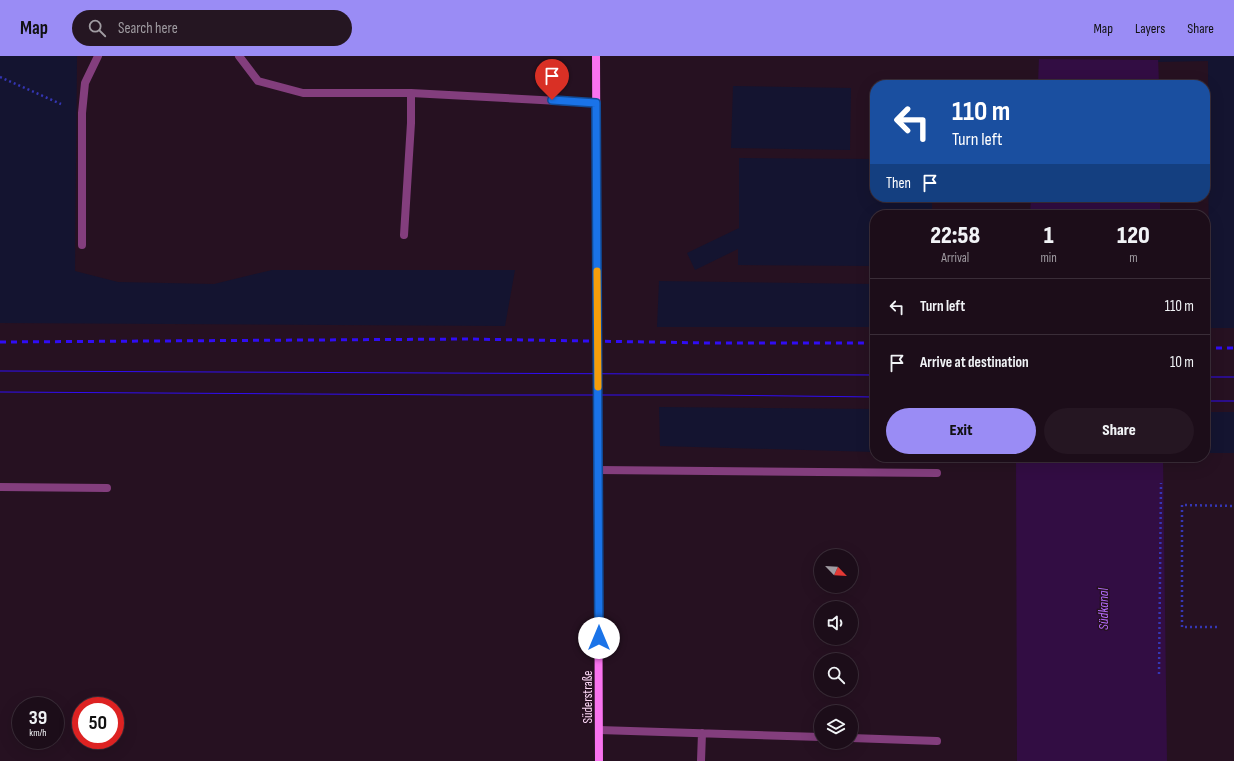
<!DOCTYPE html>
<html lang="en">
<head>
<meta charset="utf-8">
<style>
  body { margin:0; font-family:"Sofia Sans Condensed",sans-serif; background:#251622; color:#f1f3f6; height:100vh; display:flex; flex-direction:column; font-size:15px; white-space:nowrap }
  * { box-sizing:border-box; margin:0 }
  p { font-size:13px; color:#a09ca2 }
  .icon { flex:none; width:22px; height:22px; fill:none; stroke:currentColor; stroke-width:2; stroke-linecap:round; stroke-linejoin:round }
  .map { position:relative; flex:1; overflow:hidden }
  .panel { position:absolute; left:870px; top:154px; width:340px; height:252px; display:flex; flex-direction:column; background:#1c0d19; border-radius:16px; box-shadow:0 4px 16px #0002,0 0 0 1px #3a2d38 }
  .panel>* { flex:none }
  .banner { position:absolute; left:870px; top:24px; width:340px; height:122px; border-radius:16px; box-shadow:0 4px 16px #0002,0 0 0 1px #3a2d38; background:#1a4fa0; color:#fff; overflow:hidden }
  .needle { width:26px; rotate:115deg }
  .buttons { position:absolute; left:814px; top:493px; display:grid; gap:8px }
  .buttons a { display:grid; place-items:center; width:44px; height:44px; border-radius:50%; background:#1c0d19; box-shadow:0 4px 16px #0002,0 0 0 1px #3a2d38; font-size:20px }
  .speed { position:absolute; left:12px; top:641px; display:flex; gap:8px; font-size:20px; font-weight:700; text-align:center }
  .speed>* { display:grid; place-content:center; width:52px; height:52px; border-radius:50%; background:#1c0d19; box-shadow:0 4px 16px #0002,0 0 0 1px #3a2d38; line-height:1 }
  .speed small { font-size:10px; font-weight:400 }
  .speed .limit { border:6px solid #d22; background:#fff; color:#111 }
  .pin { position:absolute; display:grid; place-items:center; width:34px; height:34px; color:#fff; margin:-41px -17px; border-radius:50% 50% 50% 0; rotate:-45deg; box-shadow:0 0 4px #0007 }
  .pin .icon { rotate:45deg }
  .me { position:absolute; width:44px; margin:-22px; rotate:0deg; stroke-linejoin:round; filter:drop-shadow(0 0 3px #0008) }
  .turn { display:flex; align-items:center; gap:14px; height:84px; padding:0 16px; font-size:18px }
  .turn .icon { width:52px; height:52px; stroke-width:2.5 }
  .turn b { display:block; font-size:28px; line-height:34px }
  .then { display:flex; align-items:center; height:38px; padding:0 16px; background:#0003; gap:8px; font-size:15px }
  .eta { display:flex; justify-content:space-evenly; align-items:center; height:68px; text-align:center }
  .eta b { font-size:24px; font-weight:800; line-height:28px }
  .cta { display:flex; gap:8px; margin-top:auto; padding:8px 16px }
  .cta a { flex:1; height:46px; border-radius:24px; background:#9a8cf5; color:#111; font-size:16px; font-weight:800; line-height:46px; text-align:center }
  .cta a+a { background:#251622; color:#f1f3f6 }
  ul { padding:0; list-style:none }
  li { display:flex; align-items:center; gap:12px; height:56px; padding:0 16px; border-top:1px solid #3a2d38 }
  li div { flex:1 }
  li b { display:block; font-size:15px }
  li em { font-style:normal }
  header { display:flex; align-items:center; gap:24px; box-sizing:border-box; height:56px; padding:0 20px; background:#9a8cf5; color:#111 }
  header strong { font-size:19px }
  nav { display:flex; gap:22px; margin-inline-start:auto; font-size:14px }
  .search { width:280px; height:36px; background:#251622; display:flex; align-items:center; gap:10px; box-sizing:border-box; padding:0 14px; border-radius:22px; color:#a09ca2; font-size:15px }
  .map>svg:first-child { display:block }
  .green { fill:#141430 }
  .water { fill:#320d43 }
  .pier { fill:#261121 }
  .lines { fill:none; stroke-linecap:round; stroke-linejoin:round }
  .path { stroke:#3536b4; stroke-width:2.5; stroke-dasharray:2 3; stroke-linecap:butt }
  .service { stroke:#833e7d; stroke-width:8 }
  .secondary { stroke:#f973ef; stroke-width:8 }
  .tram { stroke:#300df4; stroke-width:1 }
  .rail { stroke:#300df4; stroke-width:3; stroke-dasharray:6 5; stroke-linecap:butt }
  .route-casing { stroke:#114b97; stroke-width:10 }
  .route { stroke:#1a73e8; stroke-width:7 }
  .slow { stroke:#f59e0b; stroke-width:7 }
  .labels { text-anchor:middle; stroke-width:3; stroke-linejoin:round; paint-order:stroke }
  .street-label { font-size:13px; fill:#fdd8f7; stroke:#261121 }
  .water-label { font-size:14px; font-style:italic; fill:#b36af8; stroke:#261121 }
</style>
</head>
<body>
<header>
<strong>Map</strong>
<div class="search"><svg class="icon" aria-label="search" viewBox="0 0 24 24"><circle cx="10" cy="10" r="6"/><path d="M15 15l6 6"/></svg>Search here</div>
<nav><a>Map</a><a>Layers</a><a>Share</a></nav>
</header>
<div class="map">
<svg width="1234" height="705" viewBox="0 0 1234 705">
  <rect width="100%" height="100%" fill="#261121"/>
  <path class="green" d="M 0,0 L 77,0 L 75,215 L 118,226 L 214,228 L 272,214 L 515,214 L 505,270 L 0,267 Z
    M 1158,0 L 1234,0 L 1234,272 L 1209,272 L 1208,5 L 1158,6 Z
    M 733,30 L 851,32 L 850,94 L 731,92 Z
    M 739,102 L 875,103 L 875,141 L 932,141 L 932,159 L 875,159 L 875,210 L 738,209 L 738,193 L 695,214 L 687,197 L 739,172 Z
    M 659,225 L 875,228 L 875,271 L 657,271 Z
    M 659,351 L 875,353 L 875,396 L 660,390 Z
    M 1205,356 L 1234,356 L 1234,397 L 1205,397 Z"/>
  <path class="water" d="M 1039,0 L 1158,0 L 1159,29 L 1038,29 Z
    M 1031,141 L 1160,141 L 1160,159 L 1030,159 Z
    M 1016,401 L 1163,401 L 1167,705 L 1017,705 Z"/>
  <path class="pier" d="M 1037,0 L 1160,0 L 1160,4 L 1037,3 Z"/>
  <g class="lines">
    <path class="path" d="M 0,21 L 61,48
      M 1217,571 L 1182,571 L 1182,449 L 1234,450
      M 1159,618 L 1161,427"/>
    <path class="service" d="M 239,0 L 258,25 L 303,37 L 411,37 L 596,47
      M 404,179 L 411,67 L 411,37
      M 82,189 L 82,57 L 85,27 L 98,0
      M 598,414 L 937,417
      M 0,431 L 107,432
      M 599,674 L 821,681
      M 851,682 L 937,685
      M 701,705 L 702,677"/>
    <path class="secondary" d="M 596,0 L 599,705"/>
    <path class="tram" d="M 0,315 L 875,319
      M 1205,321 L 1234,321
      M 0,336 L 466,339 L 710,339 L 875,341
      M 1205,345 L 1234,345"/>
    <path class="rail" d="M 0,286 L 466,283 L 710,287 L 875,287
      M 1205,292 L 1234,292"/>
  </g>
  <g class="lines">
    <g class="route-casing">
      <path id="route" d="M 552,44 L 596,47 L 599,582"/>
    </g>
    <use href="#route" class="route"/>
    <path class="slow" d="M 597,215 L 598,331"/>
  </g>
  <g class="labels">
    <g class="street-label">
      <text transform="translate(587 641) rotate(-90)" y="5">Süderstraße</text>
    </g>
    <g class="water-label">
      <text transform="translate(1103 553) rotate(-90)" y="5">Südkanal</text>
    </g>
  </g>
</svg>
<div class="buttons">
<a><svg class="needle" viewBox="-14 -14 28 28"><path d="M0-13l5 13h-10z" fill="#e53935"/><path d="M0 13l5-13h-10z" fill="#a09ca2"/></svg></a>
<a><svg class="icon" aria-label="sound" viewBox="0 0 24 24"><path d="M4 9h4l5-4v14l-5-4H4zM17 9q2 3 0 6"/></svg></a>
<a><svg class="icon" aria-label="search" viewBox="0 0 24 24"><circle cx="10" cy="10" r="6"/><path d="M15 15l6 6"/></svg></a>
<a><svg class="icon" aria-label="layers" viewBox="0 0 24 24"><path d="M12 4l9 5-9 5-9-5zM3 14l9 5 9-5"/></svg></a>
</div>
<div class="speed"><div>39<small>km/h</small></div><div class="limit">50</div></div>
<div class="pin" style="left:552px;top:44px;background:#d93025"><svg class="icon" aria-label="arrive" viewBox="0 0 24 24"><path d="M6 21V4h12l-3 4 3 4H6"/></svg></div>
<svg class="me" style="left:599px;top:582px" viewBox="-20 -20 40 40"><circle r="19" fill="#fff"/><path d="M0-13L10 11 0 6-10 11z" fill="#1a73e8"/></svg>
<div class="banner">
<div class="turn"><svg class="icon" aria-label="left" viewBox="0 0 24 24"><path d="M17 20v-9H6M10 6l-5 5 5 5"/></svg><div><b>110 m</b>Turn left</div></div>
<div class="then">Then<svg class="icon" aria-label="arrive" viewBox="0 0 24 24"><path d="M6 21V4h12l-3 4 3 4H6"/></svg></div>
</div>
<section class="panel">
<div class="eta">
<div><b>22:58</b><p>Arrival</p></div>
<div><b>1</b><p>min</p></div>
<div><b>120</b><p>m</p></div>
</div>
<ul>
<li><svg class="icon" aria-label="left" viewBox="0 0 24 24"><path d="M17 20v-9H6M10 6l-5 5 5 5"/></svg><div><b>Turn left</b></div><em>110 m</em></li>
<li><svg class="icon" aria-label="arrive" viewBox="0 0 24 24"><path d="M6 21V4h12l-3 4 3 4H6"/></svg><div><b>Arrive at destination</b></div><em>10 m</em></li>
</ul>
<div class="cta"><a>Exit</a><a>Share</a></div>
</section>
</div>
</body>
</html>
